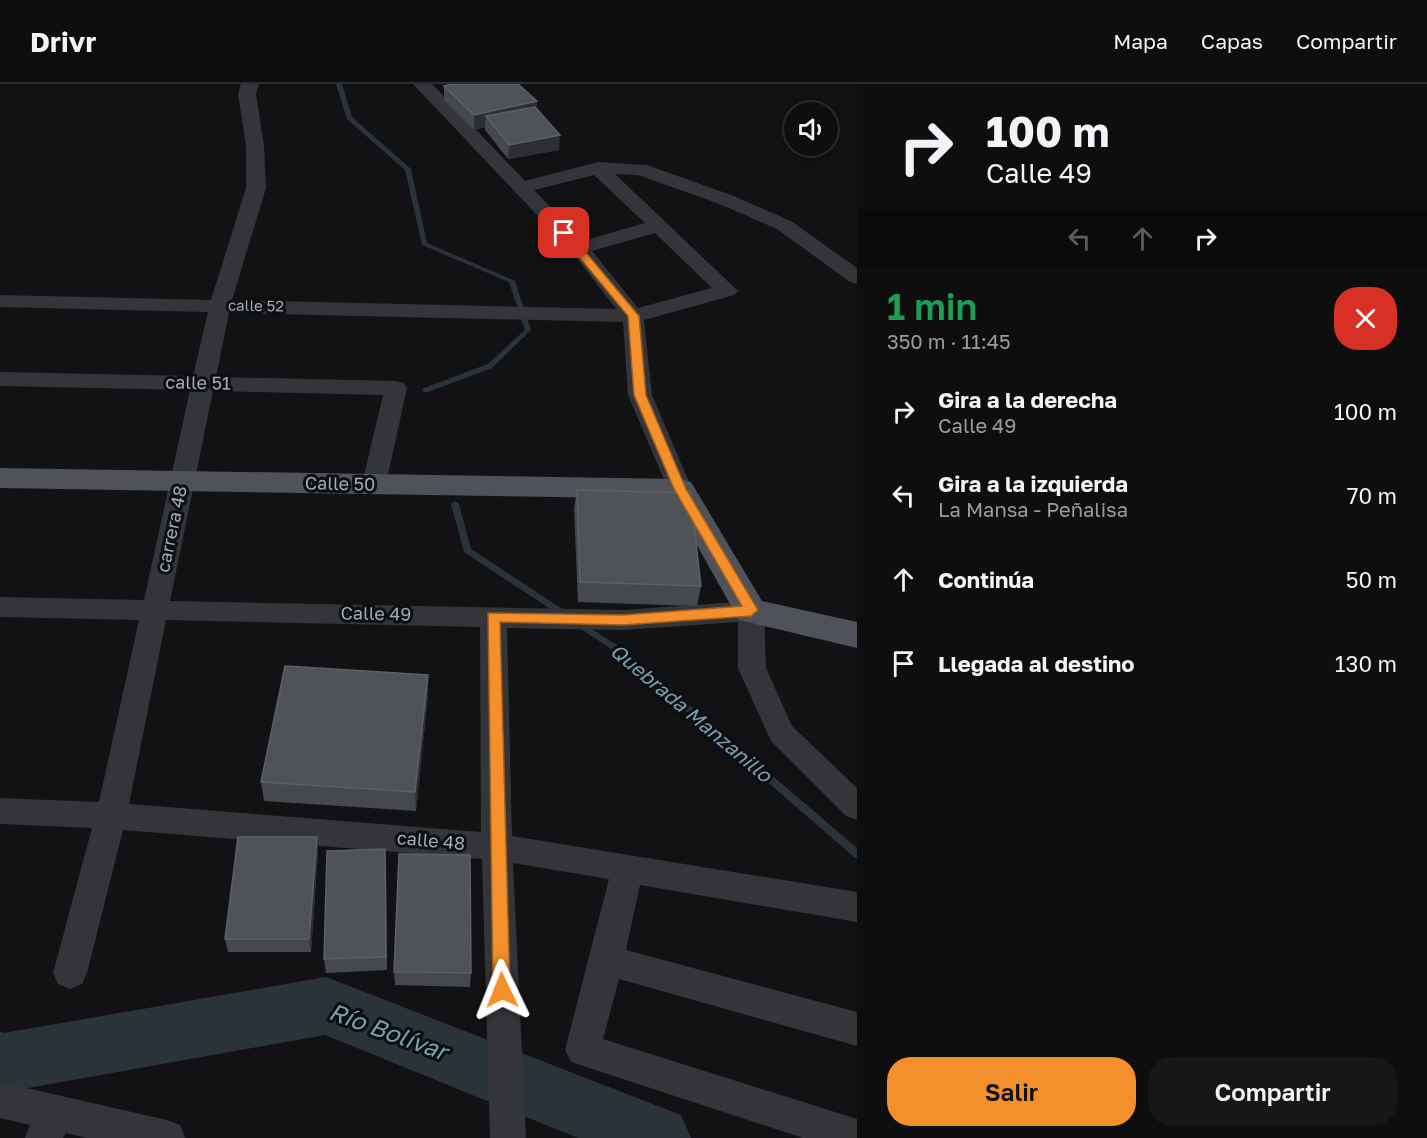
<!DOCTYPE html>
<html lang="es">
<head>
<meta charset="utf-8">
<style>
  body { margin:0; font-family:"Golos Text",sans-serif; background:#171718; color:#f1f3f6; height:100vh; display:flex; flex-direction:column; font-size:22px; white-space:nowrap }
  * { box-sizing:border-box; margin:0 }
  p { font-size:20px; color:#9b9c9e }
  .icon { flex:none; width:33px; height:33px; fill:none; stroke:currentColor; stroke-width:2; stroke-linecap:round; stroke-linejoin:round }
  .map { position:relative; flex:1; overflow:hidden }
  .details { display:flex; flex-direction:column; background:#0e0e0f; width:570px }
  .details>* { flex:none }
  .top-card { background:#0e0e0f; color:#f1f3f6; overflow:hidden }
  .fabs { position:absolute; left:784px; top:18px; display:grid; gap:12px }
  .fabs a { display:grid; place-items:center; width:54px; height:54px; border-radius:50%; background:#0e0e0f; box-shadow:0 3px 15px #0003,0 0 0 2px #2e2e2f; font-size:30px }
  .pin { position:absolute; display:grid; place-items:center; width:51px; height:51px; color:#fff; margin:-26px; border-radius:12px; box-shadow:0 3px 9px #0006 }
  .me { position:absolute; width:66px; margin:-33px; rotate:358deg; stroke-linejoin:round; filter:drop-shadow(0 0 4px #0008) }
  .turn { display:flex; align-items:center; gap:21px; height:126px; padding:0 30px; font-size:27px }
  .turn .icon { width:78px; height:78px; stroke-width:2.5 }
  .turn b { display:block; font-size:42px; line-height:51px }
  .lanes { display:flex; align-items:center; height:57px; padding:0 30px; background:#0003; justify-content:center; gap:30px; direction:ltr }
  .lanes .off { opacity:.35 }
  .round { display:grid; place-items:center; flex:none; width:63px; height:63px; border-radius:24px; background:#171718 }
  .headline { display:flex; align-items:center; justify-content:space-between; height:102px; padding:0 30px }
  h1 { font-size:36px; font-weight:600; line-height:45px; color:#1e9e55 }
  .primary-button { display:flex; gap:12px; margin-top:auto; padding:12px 30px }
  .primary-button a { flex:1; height:69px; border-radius:24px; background:#f4902b; color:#111; font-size:24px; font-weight:600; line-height:69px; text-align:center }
  .primary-button a+a { background:#171718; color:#f1f3f6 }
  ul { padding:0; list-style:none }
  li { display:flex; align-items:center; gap:18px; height:84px; padding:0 30px }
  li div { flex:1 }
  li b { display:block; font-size:22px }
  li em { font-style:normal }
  header { display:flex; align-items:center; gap:36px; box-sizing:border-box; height:84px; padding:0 30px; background:#0e0e0f; border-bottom:2px solid #2e2e2f }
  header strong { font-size:28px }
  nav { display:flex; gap:33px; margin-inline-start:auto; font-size:21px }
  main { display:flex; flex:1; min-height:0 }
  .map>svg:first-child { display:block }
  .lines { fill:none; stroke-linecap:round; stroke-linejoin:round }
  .stream { fill:#293338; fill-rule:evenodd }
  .river { fill:#293338; fill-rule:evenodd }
  .minor { fill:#333539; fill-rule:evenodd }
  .major { fill:#4f5258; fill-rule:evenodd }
  .wall { fill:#45484c }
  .shaded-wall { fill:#2c2e31 }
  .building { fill:#4f5357; stroke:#5c6166; stroke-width:1.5 }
  .route { fill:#f4902b; stroke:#9f5e1c; stroke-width:1.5 }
  .labels { text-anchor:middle; stroke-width:6; stroke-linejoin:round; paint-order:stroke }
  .far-street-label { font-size:15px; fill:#a3abb5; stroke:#0d0e0f }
  .street-label { font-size:18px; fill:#a3abb5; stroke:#0d0e0f }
  .water-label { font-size:20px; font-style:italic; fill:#79a0b1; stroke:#0d0e0f }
  .near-water-label { font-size:24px; font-style:italic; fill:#79a0b1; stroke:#0d0e0f }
</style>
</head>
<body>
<header>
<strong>Drivr</strong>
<nav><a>Mapa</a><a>Capas</a><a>Compartir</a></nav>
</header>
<main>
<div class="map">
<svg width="857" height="1054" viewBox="0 0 857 1054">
  <rect width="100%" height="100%" fill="#121214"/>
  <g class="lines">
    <path class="stream" d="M 336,0 L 342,0 L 352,33 L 411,85 L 427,159 L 515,197 L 531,246 L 492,284 L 428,308 L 424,308 L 422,306 L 424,304 L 488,280 L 525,246 L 509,198 L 422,161 L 405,86 L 347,35 Z
      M 455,417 L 459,420 L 471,465 L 567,528 L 568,530 L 567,532 L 561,532 L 464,468 L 451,420 Z
      M 578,536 L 629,569 L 857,764 L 857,774 L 854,773 L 623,573 L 575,541 L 574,539 L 575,537 Z"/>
    <path class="river" d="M 326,893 L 681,1031 L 691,1054 L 578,1054 L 325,951 L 0,1009 L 0,947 L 4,949 Z"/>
    <path class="minor" d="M 241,0 L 259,0 L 256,10 L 264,62 L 266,104 L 232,216 L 616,225 L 572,168 L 413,0 L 432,0 L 525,97 L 598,78 L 647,81 L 731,111 L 791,137 L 857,184 L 857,200 L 850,198 L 777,145 L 717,119 L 638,91 L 615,90 L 738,207 L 734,211 L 644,236 L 652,311 L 692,405 L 689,411 L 680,413 L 671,411 L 668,405 L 628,311 L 623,238 L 229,229 L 216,293 L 396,297 L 404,299 L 407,304 L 386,400 L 383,406 L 374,408 L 365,406 L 362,400 L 383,311 L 213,307 L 170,517 L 623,526 L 751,517 L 761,520 L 764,527 L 766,584 L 792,642 L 857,704 L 857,736 L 846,732 L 771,657 L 738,584 L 738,538 L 623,546 L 507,544 L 512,752 L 857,808 L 857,838 L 640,801 L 626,866 L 857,928 L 857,962 L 619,895 L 603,955 L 857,1035 L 857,1054 L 803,1054 L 571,978 L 565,966 L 609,795 L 513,779 L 526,1054 L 490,1054 L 482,775 L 123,746 L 87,889 L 82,900 L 70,905 L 58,900 L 53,889 L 92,744 L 0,740 L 0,714 L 99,718 L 139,536 L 0,533 L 0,513 L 144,516 L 190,306 L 0,302 L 0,288 L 193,292 L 208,228 L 0,223 L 0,211 L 211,216 L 246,104 L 246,62 L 238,10 ZM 594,91 L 645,139 L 583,157 L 534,106 ZM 655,149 L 712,204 L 638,224 L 592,167 ZM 166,536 L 480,543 L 481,748 L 129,720 Z
      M 0,998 L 167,1036 L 180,1041 L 185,1054 L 87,1054 L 66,1049 L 63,1054 L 25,1054 L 30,1041 L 0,1034 Z"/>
    <path class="major" d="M 0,384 L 680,395 L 691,398 L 762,517 L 857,538 L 857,564 L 739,536 L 671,415 L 0,404 Z"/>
  </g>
  <path class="wall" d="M 444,2 L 537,17 L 536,24 L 559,66 L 508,75 L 485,46 L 485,43 L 474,46 L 444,16 Z
    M 577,406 L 701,502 L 697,522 L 578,518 L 574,425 Z
    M 428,610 L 416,727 L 264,717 L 261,698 Z
    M 318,767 L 311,868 L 228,868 L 225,855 Z
    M 386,779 L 387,886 L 326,889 L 324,875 Z
    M 394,888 L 471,889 L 470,903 L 395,901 Z"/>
  <path class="shaded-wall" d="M 537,17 L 536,31 L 486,32 L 485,43 L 474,46 L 474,31 Z
    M 560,51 L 559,66 L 508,75 L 509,61 Z
    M 428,591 L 428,610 L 416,727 L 415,708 Z
    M 317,753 L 318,767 L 311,868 L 309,855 Z"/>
  <path class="building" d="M 452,0 L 518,0 L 537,17 L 474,31 L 444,2 Z
    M 535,23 L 560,51 L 509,61 L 486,32 Z
    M 577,406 L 690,409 L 701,502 L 580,498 Z
    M 285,582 L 428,591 L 415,708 L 261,698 Z
    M 238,753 L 317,753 L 309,855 L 225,855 Z
    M 385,765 L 386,873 L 324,875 L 327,767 Z
    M 399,770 L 470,771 L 471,889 L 394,888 Z"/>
  <path class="route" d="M 561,147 L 568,147 L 639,232 L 646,311 L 686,405 L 758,526 L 751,532 L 623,541 L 500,538 L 510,906 L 508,911 L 502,914 L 496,911 L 493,906 L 488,529 L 623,531 L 742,522 L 674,405 L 634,311 L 628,232 L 561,151 Z"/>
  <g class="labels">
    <g class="far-street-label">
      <text transform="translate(256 222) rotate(1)" y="5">calle 52</text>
    </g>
    <g class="street-label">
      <text transform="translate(198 299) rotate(1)" y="6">calle 51</text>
      <text transform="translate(340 400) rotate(1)" y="6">Calle 50</text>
      <text transform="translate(172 445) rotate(-78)" y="6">carrera 48</text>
      <text transform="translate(376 530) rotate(1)" y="6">Calle 49</text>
      <text transform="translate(431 757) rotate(5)" y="6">calle 48</text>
    </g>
    <g class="water-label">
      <text transform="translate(691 629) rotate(40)" y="7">Quebrada Manzanillo</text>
    </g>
    <g class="near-water-label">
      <text transform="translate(388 948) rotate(20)" y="8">Río Bolívar</text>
    </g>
  </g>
</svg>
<div class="fabs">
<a><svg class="icon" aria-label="sound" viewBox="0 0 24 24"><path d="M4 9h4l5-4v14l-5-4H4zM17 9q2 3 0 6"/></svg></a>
</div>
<div class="pin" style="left:564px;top:149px;background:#d93025"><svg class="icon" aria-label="arrive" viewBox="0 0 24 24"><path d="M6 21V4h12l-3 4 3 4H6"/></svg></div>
<svg class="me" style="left:502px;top:906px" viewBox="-20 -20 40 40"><path d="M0-17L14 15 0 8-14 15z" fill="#f4902b" stroke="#fff" stroke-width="4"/></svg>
</div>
<section class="details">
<div class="top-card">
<div class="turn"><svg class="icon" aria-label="right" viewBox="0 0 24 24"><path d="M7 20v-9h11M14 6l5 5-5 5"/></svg><div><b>100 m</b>Calle 49</div></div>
<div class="lanes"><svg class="icon off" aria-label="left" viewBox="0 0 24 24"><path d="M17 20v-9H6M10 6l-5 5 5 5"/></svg><svg class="icon off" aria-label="ahead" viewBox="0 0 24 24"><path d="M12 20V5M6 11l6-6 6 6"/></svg><svg class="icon" aria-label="right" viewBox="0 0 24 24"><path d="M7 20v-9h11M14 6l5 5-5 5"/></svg></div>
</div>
<div class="headline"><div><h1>1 min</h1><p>350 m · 11:45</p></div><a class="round" style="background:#d93025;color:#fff"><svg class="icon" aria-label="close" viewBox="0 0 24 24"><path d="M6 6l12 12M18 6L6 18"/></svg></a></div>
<ul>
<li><svg class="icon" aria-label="right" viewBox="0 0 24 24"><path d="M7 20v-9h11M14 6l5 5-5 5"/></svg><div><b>Gira a la derecha</b><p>Calle 49</p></div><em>100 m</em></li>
<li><svg class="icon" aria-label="left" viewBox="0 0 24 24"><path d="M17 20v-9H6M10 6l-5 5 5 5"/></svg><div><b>Gira a la izquierda</b><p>La Mansa - Peñalisa</p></div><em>70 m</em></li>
<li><svg class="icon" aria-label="ahead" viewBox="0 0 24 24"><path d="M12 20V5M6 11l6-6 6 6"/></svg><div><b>Continúa</b></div><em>50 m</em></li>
<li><svg class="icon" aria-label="arrive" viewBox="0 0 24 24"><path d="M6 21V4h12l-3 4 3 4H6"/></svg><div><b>Llegada al destino</b></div><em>130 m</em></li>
</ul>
<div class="primary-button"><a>Salir</a><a>Compartir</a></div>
</section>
</main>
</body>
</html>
